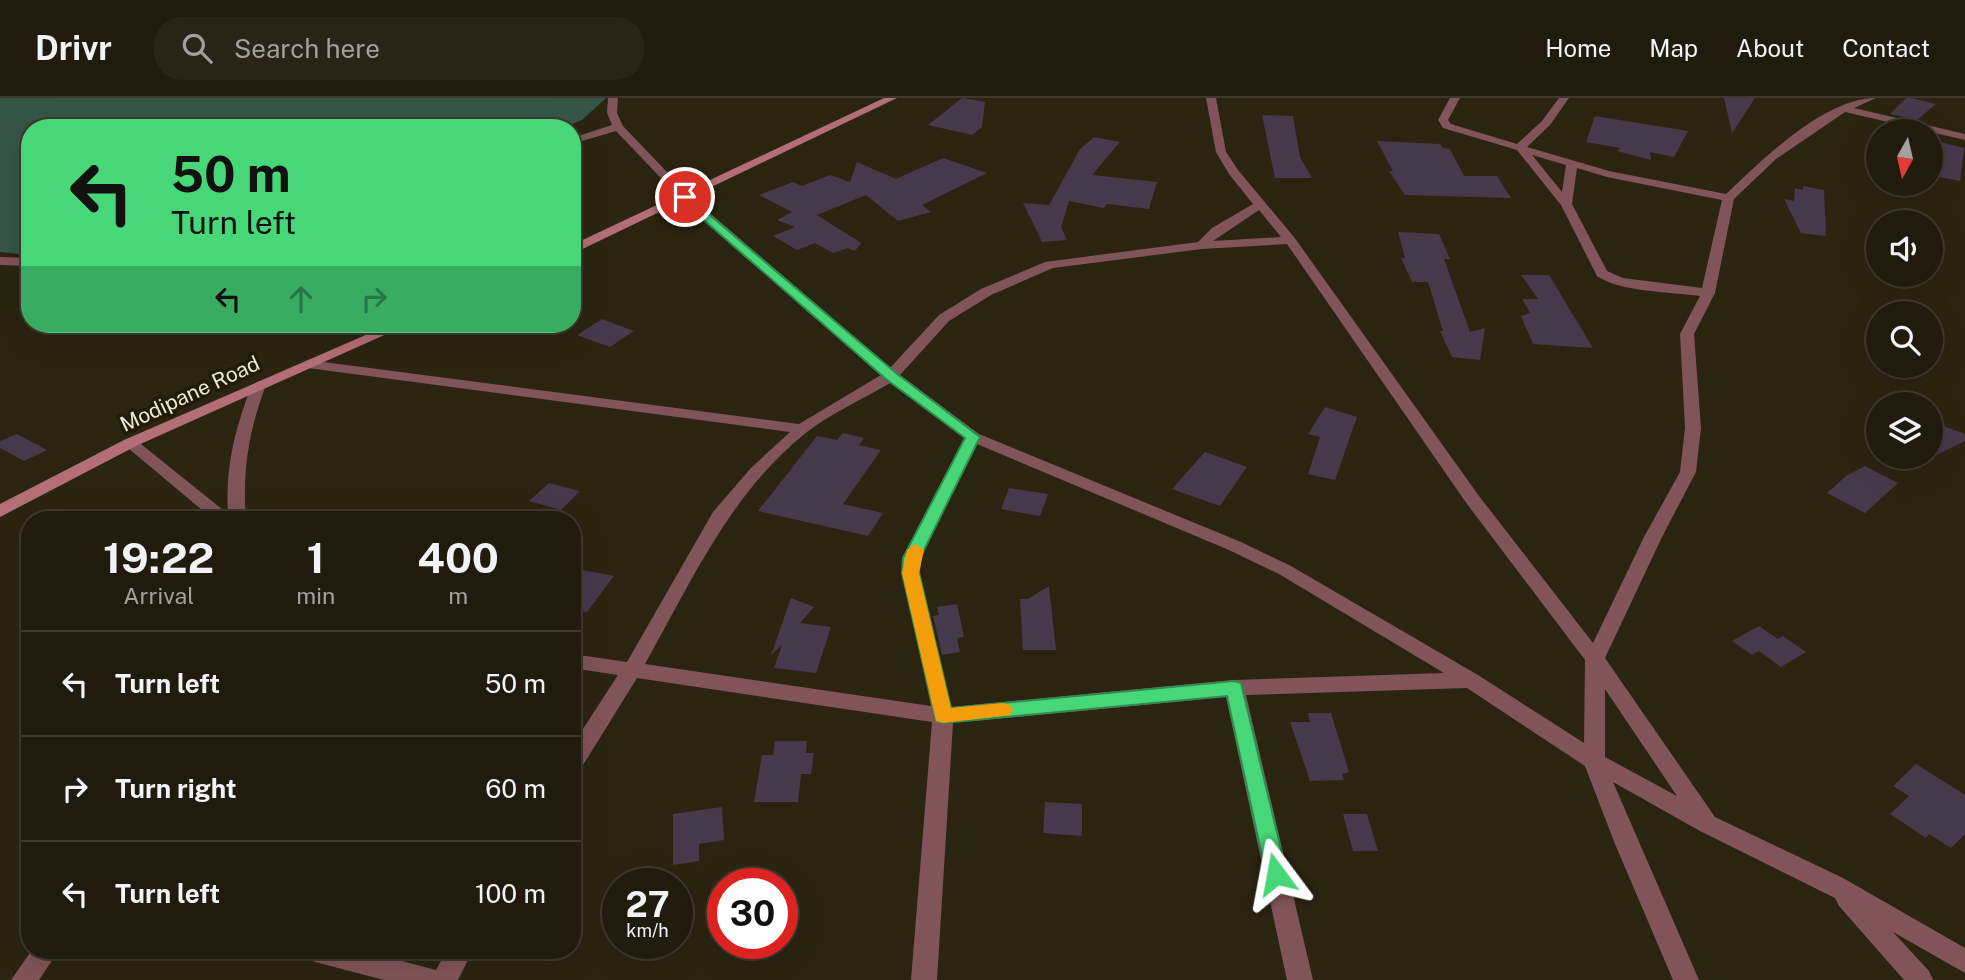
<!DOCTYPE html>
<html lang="en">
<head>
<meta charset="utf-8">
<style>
  body { margin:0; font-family:"Public Sans",sans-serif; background:#282416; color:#f1f3f6; height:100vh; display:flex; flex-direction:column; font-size:26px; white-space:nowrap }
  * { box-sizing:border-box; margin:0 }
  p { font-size:23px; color:#a2a19d }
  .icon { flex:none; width:38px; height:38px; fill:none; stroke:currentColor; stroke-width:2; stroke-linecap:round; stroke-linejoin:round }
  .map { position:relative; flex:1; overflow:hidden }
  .sheet { position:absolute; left:21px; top:413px; width:560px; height:448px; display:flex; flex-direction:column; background:#201b0d; border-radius:28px; box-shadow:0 7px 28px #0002,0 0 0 2px #3d392e }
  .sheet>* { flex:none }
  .top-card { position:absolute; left:21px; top:21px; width:560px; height:214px; border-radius:28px; box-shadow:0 7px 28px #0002,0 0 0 2px #3d392e; background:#47d779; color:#111; overflow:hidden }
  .needle { width:46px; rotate:188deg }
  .tools { position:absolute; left:1866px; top:21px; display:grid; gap:14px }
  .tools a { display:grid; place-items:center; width:77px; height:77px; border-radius:50%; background:#201b0d; box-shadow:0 7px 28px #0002,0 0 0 2px #3d392e; font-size:35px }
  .speed { position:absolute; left:602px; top:770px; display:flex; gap:14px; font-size:35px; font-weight:700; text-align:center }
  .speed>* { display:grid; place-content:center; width:91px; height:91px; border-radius:50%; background:#201b0d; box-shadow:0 7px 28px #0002,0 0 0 2px #3d392e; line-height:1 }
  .speed small { font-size:18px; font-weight:400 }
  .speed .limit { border:10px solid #d22; background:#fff; color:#111 }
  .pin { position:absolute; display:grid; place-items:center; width:60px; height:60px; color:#fff; margin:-30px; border:4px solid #fff; border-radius:50%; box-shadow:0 2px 7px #0007 }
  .me { position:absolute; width:77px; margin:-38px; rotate:347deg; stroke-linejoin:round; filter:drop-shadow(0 0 5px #0008) }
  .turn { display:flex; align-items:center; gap:24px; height:147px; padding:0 35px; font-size:32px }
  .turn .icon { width:91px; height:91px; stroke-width:2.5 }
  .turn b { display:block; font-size:49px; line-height:60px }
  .lanes { display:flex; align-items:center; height:66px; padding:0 35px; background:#0003; justify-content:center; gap:35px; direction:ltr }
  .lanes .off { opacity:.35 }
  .eta { display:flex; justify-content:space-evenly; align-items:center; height:119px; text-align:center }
  .eta b { font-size:42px; font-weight:700; line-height:49px }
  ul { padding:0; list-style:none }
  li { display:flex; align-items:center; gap:21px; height:105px; padding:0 35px; border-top:2px solid #3d392e }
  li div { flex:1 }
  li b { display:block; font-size:26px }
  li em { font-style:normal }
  header { display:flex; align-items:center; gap:42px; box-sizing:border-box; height:98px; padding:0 35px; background:#201b0d; border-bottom:2px solid #3d392e }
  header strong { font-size:33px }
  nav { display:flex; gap:38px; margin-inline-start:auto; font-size:24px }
  .search { width:490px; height:63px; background:#282416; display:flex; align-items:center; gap:18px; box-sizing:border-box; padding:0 24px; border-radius:28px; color:#a2a19d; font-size:26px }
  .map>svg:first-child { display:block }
  .green { fill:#355546 }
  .building { fill:#453a4b }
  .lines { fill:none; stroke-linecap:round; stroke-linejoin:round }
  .minor { fill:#805459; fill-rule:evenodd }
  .secondary { fill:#b36e77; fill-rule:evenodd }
  .route { fill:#47d779; stroke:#2e8c4f; stroke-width:2 }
  .slow { fill:#f59e0b }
  .labels { text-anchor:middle; stroke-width:7; stroke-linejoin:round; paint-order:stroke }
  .street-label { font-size:21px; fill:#ece8dc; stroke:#211b08 }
</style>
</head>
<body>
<header>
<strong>Drivr</strong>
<div class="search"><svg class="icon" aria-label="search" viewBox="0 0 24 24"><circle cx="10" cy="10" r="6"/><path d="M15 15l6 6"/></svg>Search here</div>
<nav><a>Home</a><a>Map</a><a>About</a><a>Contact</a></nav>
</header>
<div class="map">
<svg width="1965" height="882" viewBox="0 0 1965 882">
  <rect width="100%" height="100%" fill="#2b2411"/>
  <path class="green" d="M 0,0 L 606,0 L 582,22 L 563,30 L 30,30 L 30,157 L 0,154 Z"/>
  <path class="building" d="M 962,0 L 985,4 L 982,29 L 972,37 L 928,27 Z
    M 1724,0 L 1755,0 L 1732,35 Z
    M 1906,0 L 1911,0 L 1936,6 L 1917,22 L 1890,16 Z
    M 1262,17 L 1293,18 L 1300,59 L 1312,80 L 1275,80 Z
    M 1595,18 L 1688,33 L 1674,59 L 1650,54 L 1651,62 L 1617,53 L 1620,50 L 1586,44 Z
    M 1094,39 L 1120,44 L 1092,77 L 1157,84 L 1149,111 L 1107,106 L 1104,110 L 1069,103 L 1061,129 L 1067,142 L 1042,144 L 1023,105 L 1049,107 L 1080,51 Z
    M 1377,43 L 1440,46 L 1443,50 L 1450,51 L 1464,78 L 1497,78 L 1511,100 L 1405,97 L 1389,73 L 1393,73 Z
    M 1940,44 L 1964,50 L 1960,83 L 1934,78 Z
    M 943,60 L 987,75 L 922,107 L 931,114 L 898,123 L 866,97 L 817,117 L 861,145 L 855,153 L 848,150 L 833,155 L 815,145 L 797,152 L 773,138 L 795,129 L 777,122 L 792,114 L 759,97 L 793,84 L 802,88 L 830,77 L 850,84 L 857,64 L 896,81 Z
    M 1803,88 L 1824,92 L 1826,138 L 1801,135 L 1784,101 L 1794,103 L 1795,90 L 1803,92 Z
    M 1398,134 L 1439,136 L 1450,161 L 1444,161 L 1470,234 L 1485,230 L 1480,262 L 1452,259 L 1440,233 L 1443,233 L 1428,184 L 1412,184 L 1401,160 L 1405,160 Z
    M 1521,177 L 1549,177 L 1593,250 L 1533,246 L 1521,218 L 1530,215 L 1522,201 L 1538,201 Z
    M 602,221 L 634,233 L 610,249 L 577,237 Z
    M 1325,309 L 1357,319 L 1335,382 L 1308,376 L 1320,339 L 1308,336 Z
    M 1930,323 L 1965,336 L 1965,343 L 1930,360 Z
    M 843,335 L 864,340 L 859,347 L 881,352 L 843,406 L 883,415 L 868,438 L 758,413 L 817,338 L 837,342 Z
    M 17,336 L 47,352 L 24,363 L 0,350 L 0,343 Z
    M 1205,354 L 1247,369 L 1220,408 L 1172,391 Z
    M 1865,368 L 1898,385 L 1865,415 L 1827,395 L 1846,378 Z
    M 549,385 L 580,393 L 561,412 L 529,403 Z
    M 1009,390 L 1048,396 L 1040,418 L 1001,411 Z
    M 572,470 L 614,478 L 587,514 L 572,512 Z
    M 1049,488 L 1056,552 L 1023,552 L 1020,501 L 1028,501 Z
    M 791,500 L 814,509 L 800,525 L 831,529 L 816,575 L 774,570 L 782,547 L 771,557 Z
    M 957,506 L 964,539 L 957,540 L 960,554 L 942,557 L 933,518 L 939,517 L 937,509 Z
    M 1759,528 L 1778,541 L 1783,538 L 1806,554 L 1781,569 L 1759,553 L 1752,557 L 1732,543 Z
    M 1308,615 L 1331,615 L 1349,674 L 1342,676 L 1344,682 L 1310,683 L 1290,624 L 1310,624 Z
    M 775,643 L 807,643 L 806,655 L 814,655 L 811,676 L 801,676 L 798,704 L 754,704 L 762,657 L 773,657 Z
    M 1916,666 L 1965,697 L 1965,736 L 1951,750 L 1929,736 L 1926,740 L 1890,716 L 1909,698 L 1893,688 Z
    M 1045,704 L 1082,706 L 1082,738 L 1043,735 Z
    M 722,709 L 724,742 L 699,746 L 699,763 L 673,767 L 673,716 Z
    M 1343,716 L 1367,716 L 1378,753 L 1353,753 Z"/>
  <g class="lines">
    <path class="minor" d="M 608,0 L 618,0 L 617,15 L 623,28 L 689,97 L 890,270 L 939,217 L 981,191 L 1045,164 L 1198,144 L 1212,130 L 1253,106 L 1229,76 L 1216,54 L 1206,0 L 1216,0 L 1226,54 L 1238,72 L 1294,139 L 1479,398 L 1593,545 L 1644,439 L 1680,374 L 1685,330 L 1680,236 L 1700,198 C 1672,194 1619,194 1597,178 L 1561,107 L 1517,52 L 1443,30 L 1438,22 L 1450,0 L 1460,0 L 1448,22 L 1451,26 L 1517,46 L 1542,23 L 1559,0 L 1569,0 L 1550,27 L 1527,49 L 1609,73 L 1726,96 C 1762,62 1824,0 1876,0 L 1854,10 L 1965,36 L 1965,42 L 1845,14 L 1776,61 L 1734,101 L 1715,195 L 1694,236 L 1701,330 L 1696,374 L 1662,439 L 1605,560 L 1715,719 L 1843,780 L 1965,850 L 1965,875 L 1893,834 L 1929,873 L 1933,882 L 1904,882 L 1839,808 L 1835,800 L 1700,733 L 1613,684 L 1699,882 L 1673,882 L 1615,746 L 1585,668 L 1467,590 L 1246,597 L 1313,882 L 1287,882 L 1226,599 L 953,625 L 937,882 L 911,882 L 932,624 L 637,580 L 580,672 L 572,675 L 572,648 L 618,577 L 572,570 L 572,556 L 627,564 L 713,414 L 751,370 L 790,334 L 308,270 L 301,266 L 308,262 L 799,326 L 881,277 L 681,101 L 616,33 L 572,46 L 572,40 L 612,27 L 607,15 ZM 1532,57 L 1566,67 L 1562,94 ZM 1577,70 L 1607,79 L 1722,102 L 1702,190 L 1623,180 L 1607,173 L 1572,106 ZM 1259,112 L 1281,139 L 1213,143 ZM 1287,146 L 1467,406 L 1585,562 L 1584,645 L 1478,577 L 1291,468 L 1241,444 L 979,336 L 900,277 L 949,223 L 991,197 L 1053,170 L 1202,151 ZM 890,285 L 965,340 L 902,460 L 902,475 L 931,608 L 645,566 C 691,484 731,394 807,334 C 832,315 863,301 890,285 ZM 977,346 L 1229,452 L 1279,476 L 1444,575 L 1234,582 L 951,609 L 920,475 L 920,460 ZM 1605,591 L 1677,698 L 1605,659 Z
      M 0,159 L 30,160 L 30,168 L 0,167 Z
      M 259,283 L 266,287 C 249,332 242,373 246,422 L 214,422 L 122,345 L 130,340 L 136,342 L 228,416 C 225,369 235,330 252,287 Z
      M 32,852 L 59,852 L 39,882 L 11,882 Z
      M 303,852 L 361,852 L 436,872 L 447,852 L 473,852 L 458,882 L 384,882 L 315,864 L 306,860 Z"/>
    <path class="secondary" d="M 884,0 L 897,0 L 572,156 L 572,147 Z
      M 391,226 L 409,226 L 136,348 L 0,419 L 0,406 L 124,342 Z"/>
  </g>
  <path class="route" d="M 685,96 L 896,275 L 980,339 L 920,460 L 919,475 L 951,610 L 1234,583 L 1241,585 L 1287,776 L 1284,782 L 1276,785 L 1269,782 L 1266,776 L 1227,598 L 943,625 L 936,623 L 902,475 L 903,460 L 965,340 L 886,281 L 681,102 L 679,99 Z"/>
  <path class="slow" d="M 915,446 L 924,452 L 919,475 L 951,610 L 1003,605 L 1010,607 L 1013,612 L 1010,617 L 943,625 L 936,623 L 902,475 L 907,452 Z"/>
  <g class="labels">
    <g class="street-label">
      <text transform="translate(190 296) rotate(-25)" y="7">Modipane Road</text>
    </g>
  </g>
</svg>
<div class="tools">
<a><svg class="needle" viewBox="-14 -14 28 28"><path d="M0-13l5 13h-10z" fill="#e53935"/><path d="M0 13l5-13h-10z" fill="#a2a19d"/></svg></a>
<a><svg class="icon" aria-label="sound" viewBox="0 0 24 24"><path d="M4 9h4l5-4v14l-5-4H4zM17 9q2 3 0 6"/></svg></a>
<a><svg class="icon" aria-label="search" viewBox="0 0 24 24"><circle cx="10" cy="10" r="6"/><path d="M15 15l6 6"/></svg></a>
<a><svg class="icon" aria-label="layers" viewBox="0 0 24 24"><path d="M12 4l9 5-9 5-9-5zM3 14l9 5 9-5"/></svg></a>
</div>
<div class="speed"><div>27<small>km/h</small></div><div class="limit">30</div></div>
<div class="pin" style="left:685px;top:99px;background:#d93025"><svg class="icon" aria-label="arrive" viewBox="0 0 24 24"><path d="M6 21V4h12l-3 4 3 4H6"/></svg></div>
<svg class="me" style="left:1276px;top:776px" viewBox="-20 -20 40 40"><path d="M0-17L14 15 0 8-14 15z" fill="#47d779" stroke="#fff" stroke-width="4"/></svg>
<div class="top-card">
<div class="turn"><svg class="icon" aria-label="left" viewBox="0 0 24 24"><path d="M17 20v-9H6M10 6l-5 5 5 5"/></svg><div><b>50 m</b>Turn left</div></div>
<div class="lanes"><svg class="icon" aria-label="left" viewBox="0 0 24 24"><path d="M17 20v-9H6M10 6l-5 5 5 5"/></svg><svg class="icon off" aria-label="ahead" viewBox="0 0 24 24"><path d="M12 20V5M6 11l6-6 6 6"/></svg><svg class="icon off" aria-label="right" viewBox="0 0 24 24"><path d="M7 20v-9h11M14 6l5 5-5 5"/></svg></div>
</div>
<section class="sheet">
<div class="eta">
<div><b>19:22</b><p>Arrival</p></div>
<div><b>1</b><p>min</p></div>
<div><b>400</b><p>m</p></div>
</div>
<ul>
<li><svg class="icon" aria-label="left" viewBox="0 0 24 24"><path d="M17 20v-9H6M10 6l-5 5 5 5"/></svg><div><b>Turn left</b></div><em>50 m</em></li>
<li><svg class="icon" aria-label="right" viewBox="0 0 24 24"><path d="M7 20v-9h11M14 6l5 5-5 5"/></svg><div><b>Turn right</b></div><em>60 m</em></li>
<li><svg class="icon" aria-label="left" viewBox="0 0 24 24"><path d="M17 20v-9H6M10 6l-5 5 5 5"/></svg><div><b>Turn left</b></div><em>100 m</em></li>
</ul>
</section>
</div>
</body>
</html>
